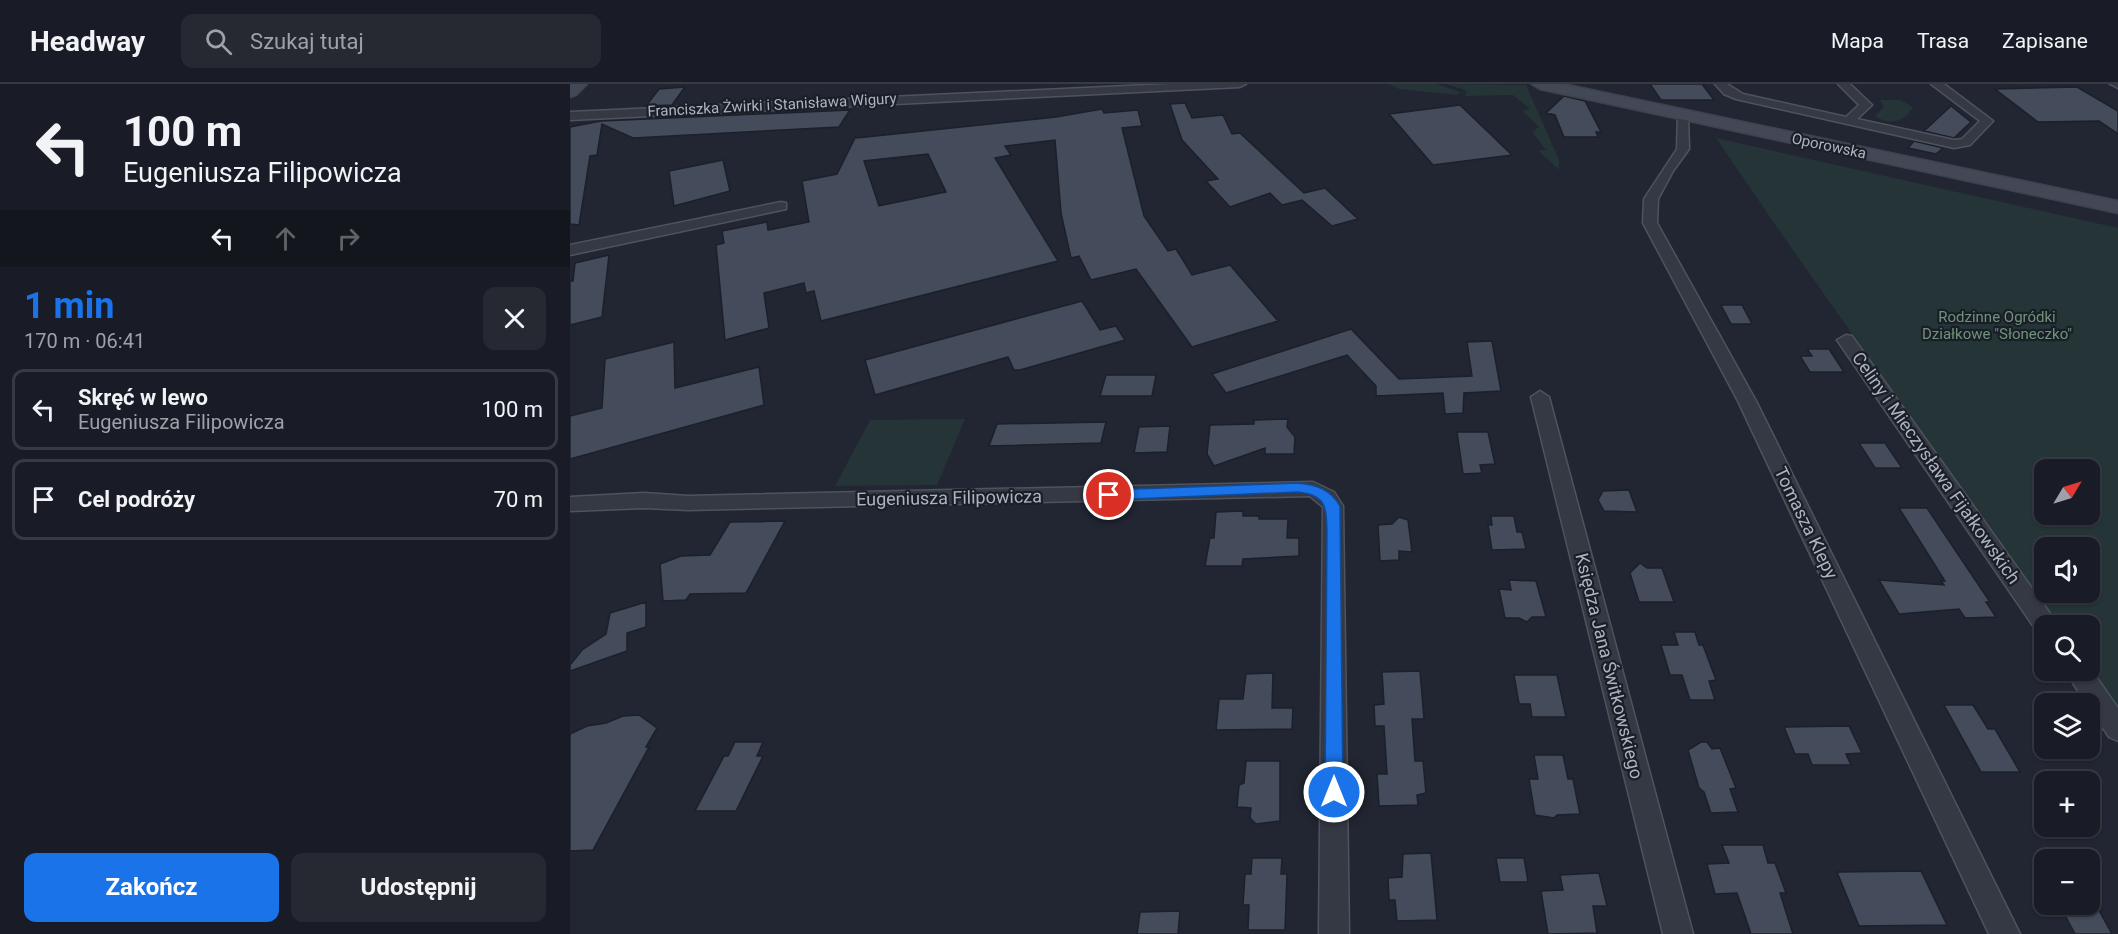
<!DOCTYPE html>
<html lang="pl">
<head>
<meta charset="utf-8">
<style>
  body { margin:0; font-family:Roboto,sans-serif; background:#262932; color:#f1f3f6; height:100vh; display:flex; flex-direction:column; font-size:22px; white-space:nowrap }
  * { box-sizing:border-box; margin:0 }
  p { font-size:20px; color:#9fa1a7 }
  .icon { flex:none; width:33px; height:33px; fill:none; stroke:currentColor; stroke-width:2; stroke-linecap:round; stroke-linejoin:round }
  .map { position:relative; flex:1; overflow:hidden }
  .panel { display:flex; flex-direction:column; background:#191c26; width:570px }
  .panel>* { flex:none }
  .banner { background:#191c26; color:#f1f3f6; overflow:hidden }
  .needle { width:39px; rotate:52deg }
  .controls { position:absolute; left:1464px; top:375px; display:grid; gap:12px }
  .controls a { display:grid; place-items:center; width:66px; height:66px; border-radius:12px; background:#191c26; box-shadow:0 2px 4px #0004,0 0 0 2px #373a43; font-size:30px }
  .pin { position:absolute; display:grid; place-items:center; width:51px; height:51px; color:#fff; margin:-26px; border:3px solid #fff; border-radius:50%; box-shadow:0 2px 6px #0007 }
  .me { position:absolute; width:66px; margin:-33px; rotate:0deg; stroke-linejoin:round; filter:drop-shadow(0 0 4px #0008) }
  .turn { display:flex; align-items:center; gap:21px; height:126px; padding:0 24px; font-size:27px }
  .turn .icon { width:78px; height:78px; stroke-width:2.5 }
  .turn b { display:block; font-size:42px; line-height:51px }
  .lanes { display:flex; align-items:center; height:57px; padding:0 24px; background:#0003; justify-content:center; gap:30px; direction:ltr }
  .lanes .off { opacity:.35 }
  .round { display:grid; place-items:center; flex:none; width:63px; height:63px; border-radius:12px; background:#262932 }
  .head { display:flex; align-items:center; justify-content:space-between; height:102px; padding:0 24px }
  h1 { font-size:36px; font-weight:700; line-height:45px; color:#1a73e8 }
  .button { display:flex; gap:12px; margin-top:auto; padding:12px 24px }
  .button a { flex:1; height:69px; border-radius:12px; background:#1a73e8; color:#fff; font-size:24px; font-weight:700; line-height:69px; text-align:center }
  .button a+a { background:#262932; color:#f1f3f6 }
  ul { padding:0; list-style:none }
  li { display:flex; align-items:center; gap:18px; height:81px; margin:0 12px 9px; padding:0 12px; border:3px solid #373a43; border-radius:12px }
  li div { flex:1 }
  li b { display:block; font-size:22px }
  li em { font-style:normal }
  header { display:flex; align-items:center; gap:36px; box-sizing:border-box; height:84px; padding:0 30px; background:#191c26; border-bottom:2px solid #373a43 }
  header strong { font-size:28px }
  nav { display:flex; gap:33px; margin-inline-start:auto; font-size:21px }
  .search { width:420px; height:54px; background:#262932; display:flex; align-items:center; gap:15px; box-sizing:border-box; padding:0 21px; border-radius:12px; color:#9fa1a7; font-size:22px }
  main { display:flex; flex:1; min-height:0 }
  .map>svg:first-child { display:block }
  .green { fill:#253436; fill-rule:evenodd }
  .building { fill:#444b5a; stroke:#1b202a; stroke-width:1.5; fill-rule:evenodd }
  .lines { fill:none; stroke-linecap:round; stroke-linejoin:round }
  .street-casing { stroke:#4e535e; stroke-width:3 }
  .secondary-casing { stroke:#3d424d; stroke-width:3 }
  .street { fill:#343943; fill-rule:evenodd }
  .secondary { fill:#424856; fill-rule:evenodd }
  .route { fill:#1a73e8; stroke:#114b97; stroke-width:1.5 }
  .labels { text-anchor:middle; stroke-width:4.5; stroke-linejoin:round; paint-order:stroke }
  .far-street-label { font-size:15px; fill:#aeb3c0; stroke:#191e27 }
  .far-park-label { font-size:15px; fill:#70937b; stroke:#191e27 }
  .street-label { font-size:18px; fill:#aeb3c0; stroke:#191e27 }
</style>
</head>
<body>
<header>
<strong>Headway</strong>
<div class="search"><svg class="icon" aria-label="search" viewBox="0 0 24 24"><circle cx="10" cy="10" r="6"/><path d="M15 15l6 6"/></svg>Szukaj tutaj</div>
<nav><a>Mapa</a><a>Trasa</a><a>Zapisane</a></nav>
</header>
<main>
<section class="panel">
<div class="banner">
<div class="turn"><svg class="icon" aria-label="left" viewBox="0 0 24 24"><path d="M17 20v-9H6M10 6l-5 5 5 5"/></svg><div><b>100 m</b>Eugeniusza Filipowicza</div></div>
<div class="lanes"><svg class="icon" aria-label="left" viewBox="0 0 24 24"><path d="M17 20v-9H6M10 6l-5 5 5 5"/></svg><svg class="icon off" aria-label="ahead" viewBox="0 0 24 24"><path d="M12 20V5M6 11l6-6 6 6"/></svg><svg class="icon off" aria-label="right" viewBox="0 0 24 24"><path d="M7 20v-9h11M14 6l5 5-5 5"/></svg></div>
</div>
<div class="head"><div><h1>1 min</h1><p>170 m · 06:41</p></div><a class="round"><svg class="icon" aria-label="close" viewBox="0 0 24 24"><path d="M6 6l12 12M18 6L6 18"/></svg></a></div>
<ul>
<li><svg class="icon" aria-label="left" viewBox="0 0 24 24"><path d="M17 20v-9H6M10 6l-5 5 5 5"/></svg><div><b>Skręć w lewo</b><p>Eugeniusza Filipowicza</p></div><em>100 m</em></li>
<li><svg class="icon" aria-label="arrive" viewBox="0 0 24 24"><path d="M6 21V4h12l-3 4 3 4H6"/></svg><div><b>Cel podróży</b></div><em>70 m</em></li>
</ul>
<div class="button"><a>Zakończ</a><a>Udostępnij</a></div>
</section>
<div class="map">
<svg width="1548" height="850" viewBox="0 0 1548 850">
  <rect width="100%" height="100%" fill="#212632"/>
  <path class="green" d="M 819,0 L 867,0 L 890,8 L 888,11 L 829,5 Z
    M 877,0 L 956,1 L 989,76 L 989,86 L 969,67 L 976,66 L 962,48 L 969,43 L 952,27 L 960,25 L 943,11 L 895,12 L 897,7 Z
    M 1310,16 L 1330,16 L 1343,23 C 1335,38 1320,42 1305,32 L 1314,23 Z
    M 1146,54 L 1548,144 L 1548,621 L 1520,582 L 1520,542 L 1490,541 C 1376,379 1257,219 1146,54 ZM 1474,386 L 1520,386 L 1520,430 L 1474,430 ZM 1474,464 L 1520,464 L 1520,508 L 1474,508 Z
    M 395,335 L 367,401 L 265,402 L 300,336 Z"/>
  <path class="building" d="M 1080,0 L 1132,0 L 1144,16 L 1091,16 Z
    M 115,3 L 102,21 L 76,22 L 89,5 Z
    M 1507,3 L 1548,27 L 1548,50 L 1529,37 L 1468,38 L 1425,5 Z
    M 994,12 L 1015,17 L 1031,48 L 1026,48 L 1028,53 L 994,53 L 985,31 L 976,29 Z
    M 615,19 L 622,34 L 653,31 L 662,50 L 670,49 L 734,109 L 755,104 L 788,135 L 762,142 L 732,116 L 712,121 L 700,109 L 660,123 L 636,97 L 648,95 L 612,56 L 600,20 Z
    M 890,21 L 942,71 L 863,81 L 819,30 Z
    M 1381,22 L 1401,38 L 1384,54 L 1354,47 Z
    M 532,25 L 534,29 L 568,26 L 572,42 L 552,44 L 574,132 L 598,167 L 606,165 L 622,191 L 660,181 L 708,237 L 622,263 L 566,185 L 521,196 L 509,172 L 501,174 L 491,129 L 485,56 L 435,62 L 441,71 L 425,74 L 488,177 L 251,237 L 244,207 L 236,209 L 234,199 L 194,209 L 199,244 L 155,256 L 146,161 L 154,159 L 152,147 L 197,138 L 198,146 L 239,138 L 232,97 L 267,90 L 286,52 L 287,54 L 486,33 ZM 358,70 L 376,108 L 309,122 L 294,77 Z
    M 280,26 L 269,43 L 63,54 L 32,40 L 27,71 L 20,72 L 9,141 L 0,140 L 0,43 L 31,37 Z
    M 1344,57 L 1373,64 L 1366,70 L 1338,64 Z
    M 153,76 L 160,107 L 104,122 L 99,87 Z
    M 39,171 L 32,233 L 0,241 L 0,197 L 3,197 L 5,179 Z
    M 512,217 L 530,246 L 546,242 L 555,256 L 450,286 L 444,286 L 438,273 L 305,311 L 295,276 Z
    M 1151,221 L 1172,221 L 1182,240 L 1161,240 Z
    M 781,245 L 829,295 L 902,292 L 897,258 L 922,257 L 931,307 L 894,309 L 893,329 L 875,330 L 873,309 L 806,312 L 806,302 L 777,271 L 656,309 L 642,290 Z
    M 104,258 L 105,304 L 189,283 L 194,321 L 0,375 L 0,332 L 32,324 L 35,275 Z
    M 1237,265 L 1259,265 L 1274,288 L 1240,288 L 1230,272 L 1242,272 Z
    M 536,291 L 586,291 L 582,312 L 530,312 Z
    M 718,335 L 717,343 L 725,353 L 724,370 L 695,370 L 695,364 L 644,382 L 637,370 L 640,341 L 684,340 L 684,336 Z
    M 536,338 L 531,359 L 419,362 L 427,340 Z
    M 600,342 L 597,368 L 564,369 L 569,343 Z
    M 887,348 L 918,348 L 925,380 L 910,381 L 912,389 L 893,390 Z
    M 1289,359 L 1315,359 L 1332,384 L 1305,384 Z
    M 1059,406 L 1067,428 L 1034,427 L 1028,416 L 1033,407 Z
    M 1329,424 L 1357,424 L 1420,518 L 1416,518 L 1426,533 L 1395,534 L 1389,525 L 1329,530 L 1309,496 L 1374,501 L 1371,497 L 1375,497 Z
    M 673,427 L 673,432 L 689,432 L 689,435 L 718,435 L 717,454 L 729,454 L 729,472 L 673,475 L 672,482 L 635,482 L 640,454 L 644,454 L 646,428 Z
    M 921,432 L 944,432 L 947,448 L 952,448 L 956,465 L 922,466 L 918,441 L 922,441 Z
    M 829,433 L 838,436 L 842,468 L 829,467 L 829,476 L 810,477 L 808,441 L 822,440 Z
    M 215,437 L 176,509 L 120,510 L 116,516 L 93,517 L 90,480 L 111,472 L 140,471 L 160,438 Z
    M 1070,479 L 1077,484 L 1092,484 L 1104,518 L 1069,518 L 1060,489 Z
    M 939,496 L 966,497 L 976,533 L 962,533 L 957,538 L 949,534 L 935,534 L 929,505 L 941,506 Z
    M 76,518 L 76,543 L 57,549 L 57,567 L 0,587 L 0,581 L 12,566 L 36,550 L 40,529 Z
    M 1104,548 L 1125,548 L 1129,561 L 1133,561 L 1146,596 L 1139,597 L 1145,616 L 1120,616 L 1112,591 L 1100,591 L 1091,561 L 1108,561 Z
    M 850,587 L 854,635 L 842,635 L 845,677 L 853,677 L 856,709 L 847,711 L 848,721 L 809,722 L 807,690 L 817,690 L 814,642 L 805,642 L 804,621 L 814,620 L 812,588 Z
    M 703,589 L 702,624 L 723,624 L 722,645 L 646,646 L 649,615 L 673,615 L 676,590 Z
    M 944,591 L 987,591 L 996,633 L 962,633 L 960,620 L 949,620 Z
    M 1374,621 L 1403,621 L 1418,645 L 1425,645 L 1450,688 L 1411,688 Z
    M 69,631 L 87,644 L 76,663 L 79,663 L 23,766 L 0,767 L 0,650 L 17,642 L 36,639 L 53,632 Z
    M 1279,642 L 1292,669 L 1276,670 L 1281,681 L 1242,681 L 1238,670 L 1225,670 L 1214,643 Z
    M 165,658 L 193,658 L 187,672 L 193,672 L 166,727 L 125,727 L 154,672 L 158,672 Z
    M 1131,658 L 1137,658 L 1142,665 L 1150,664 L 1166,704 L 1160,705 L 1168,728 L 1141,729 L 1134,708 L 1129,704 L 1118,666 Z
    M 964,671 L 993,671 L 998,695 L 1003,695 L 1010,730 L 987,731 L 984,734 L 965,731 L 959,695 L 968,695 Z
    M 676,677 L 710,677 L 710,737 L 686,740 L 680,734 L 681,724 L 667,723 L 669,701 L 674,699 Z
    M 1152,761 L 1193,761 L 1198,779 L 1205,779 L 1216,809 L 1210,809 L 1223,850 L 1181,850 L 1167,809 L 1145,810 L 1137,780 L 1159,779 Z
    M 861,769 L 867,836 L 827,837 L 825,816 L 819,816 L 818,794 L 832,793 L 833,770 Z
    M 682,774 L 712,774 L 711,790 L 717,790 L 715,846 L 678,846 L 679,821 L 673,821 L 675,790 L 681,790 Z
    M 926,774 L 954,774 L 958,798 L 930,798 Z
    M 1351,787 L 1377,841 L 1289,842 L 1267,788 Z
    M 1029,789 L 1037,822 L 1023,822 L 1027,849 L 978,850 L 971,807 L 993,806 L 990,791 Z
    M 1520,810 L 1542,850 L 1505,850 L 1489,820 L 1516,820 L 1520,826 Z
    M 610,827 L 608,850 L 567,850 L 570,828 Z"/>
  <g class="lines">
    <g class="street-casing">
      <path id="street" d="M 599,0 L 676,0 L 670,3 L 0,36 L 0,28 Z
        M 1145,0 L 1157,0 L 1173,10 L 1276,33 L 1289,21 L 1268,0 L 1280,0 L 1302,21 L 1287,35 L 1384,56 L 1392,55 L 1410,37 L 1361,0 L 1374,0 L 1423,37 L 1400,61 L 1384,64 L 1166,15 L 1154,10 Z
        M 1540,0 L 1548,0 L 1548,4 Z
        M 1108,28 L 1118,31 L 1119,65 L 1103,87 L 1088,115 L 1087,139 L 1186,317 L 1450,850 L 1419,850 L 1168,317 L 1073,139 L 1074,115 L 1107,65 Z
        M 211,118 L 216,119 L 216,125 L 0,171 L 0,161 Z
        M 1276,251 L 1282,252 L 1484,535 L 1488,542 L 1474,542 L 1474,551 L 1468,549 L 1267,256 Z
        M 970,307 L 979,313 L 1123,850 L 1093,850 L 961,313 Z
        M 743,398 L 764,408 L 773,422 L 779,850 L 749,850 L 753,423 L 740,412 L 118,426 L 74,424 L 0,427 L 0,413 L 74,409 L 118,412 Z
        M 1520,584 L 1548,624 L 1548,657 L 1539,653 L 1520,625 L 1520,620 L 1516,620 L 1495,586 L 1520,586 Z"/>
    </g>
    <g class="secondary-casing">
      <path id="secondary" d="M 0,0 L 17,0 L 6,11 L 0,13 Z
        M 962,0 L 993,0 L 1548,117 L 1548,129 L 970,5 Z"/>
    </g>
    <use href="#street" class="street"/>
    <use href="#secondary" class="secondary"/>
  </g>
  <path class="route" d="M 728,399 C 747,401 760,405 770,422 L 773,708 L 771,714 L 764,717 L 758,714 L 755,708 L 757,447 C 756,422 756,411 728,408 L 539,416 L 532,411 L 539,406 Z"/>
  <g class="labels">
    <g class="far-street-label">
      <text transform="translate(202 21) rotate(-3)" y="5">Franciszka Żwirki i Stanisława Wigury</text>
      <text transform="translate(1259 62) rotate(12)" y="5">Oporowska</text>
    </g>
    <g class="far-park-label">
      <text x="1427" y="238">Rodzinne Ogródki<tspan x="1427" dy="17">Działkowe "Słoneczko"</tspan></text>
    </g>
    <g class="street-label">
      <text transform="translate(1366 384) rotate(55)" y="6">Celiny i Mieczysława Fijałkowskich</text>
      <text transform="translate(379 414) rotate(-1)" y="6">Eugeniusza Filipowicza</text>
      <text transform="translate(1236 439) rotate(64)" y="6">Tomasza Klepy</text>
      <text transform="translate(1039 582) rotate(76)" y="6">Księdza Jana Świtkowskiego</text>
    </g>
  </g>
</svg>
<div class="controls">
<a><svg class="needle" viewBox="-14 -14 28 28"><path d="M0-13l5 13h-10z" fill="#e53935"/><path d="M0 13l5-13h-10z" fill="#9fa1a7"/></svg></a>
<a><svg class="icon" aria-label="sound" viewBox="0 0 24 24"><path d="M4 9h4l5-4v14l-5-4H4zM17 9q2 3 0 6"/></svg></a>
<a><svg class="icon" aria-label="search" viewBox="0 0 24 24"><circle cx="10" cy="10" r="6"/><path d="M15 15l6 6"/></svg></a>
<a><svg class="icon" aria-label="layers" viewBox="0 0 24 24"><path d="M12 4l9 5-9 5-9-5zM3 14l9 5 9-5"/></svg></a>
<a>+</a>
<a>−</a>
</div>
<div class="pin" style="left:539px;top:411px;background:#d93025"><svg class="icon" aria-label="arrive" viewBox="0 0 24 24"><path d="M6 21V4h12l-3 4 3 4H6"/></svg></div>
<svg class="me" style="left:764px;top:708px" viewBox="-20 -20 40 40"><circle r="17" fill="#1a73e8" stroke="#fff" stroke-width="3"/><path d="M0-11L8 9 0 5-8 9z" fill="#fff"/></svg>
</div>
</main>
</body>
</html>
